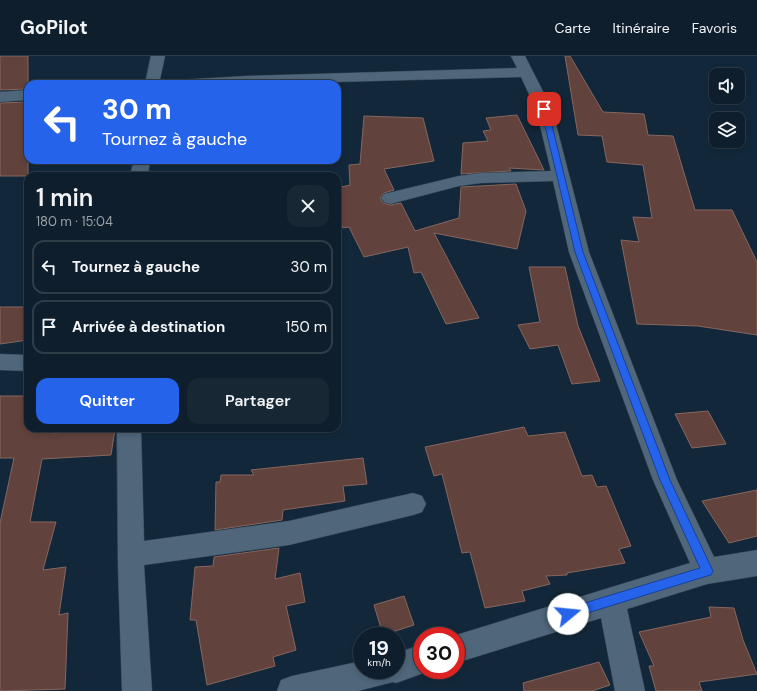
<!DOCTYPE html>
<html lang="fr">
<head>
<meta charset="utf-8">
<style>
  body { margin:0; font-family:"DM Sans",sans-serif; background:#172734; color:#f1f3f6; height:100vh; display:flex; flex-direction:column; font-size:15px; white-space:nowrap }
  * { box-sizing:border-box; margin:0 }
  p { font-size:13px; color:#9ba2a9 }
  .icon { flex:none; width:22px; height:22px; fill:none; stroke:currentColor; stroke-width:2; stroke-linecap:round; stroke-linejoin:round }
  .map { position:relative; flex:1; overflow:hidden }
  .details { position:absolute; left:24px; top:116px; width:317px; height:260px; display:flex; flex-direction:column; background:#0e1e2c; border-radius:12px; box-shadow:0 2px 6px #0003,0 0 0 1px #2e3c48 }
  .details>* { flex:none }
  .top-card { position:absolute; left:24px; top:24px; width:317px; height:84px; border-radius:12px; box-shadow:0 2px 6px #0003,0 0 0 1px #2e3c48; background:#2563eb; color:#fff; overflow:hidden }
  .buttons { position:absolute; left:709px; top:12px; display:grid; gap:8px }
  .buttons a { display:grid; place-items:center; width:36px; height:36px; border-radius:8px; background:#0e1e2c; box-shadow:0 2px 6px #0003,0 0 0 1px #2e3c48; font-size:20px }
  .speed { position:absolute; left:353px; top:571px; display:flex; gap:8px; font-size:20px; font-weight:700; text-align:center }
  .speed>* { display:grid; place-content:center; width:52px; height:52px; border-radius:50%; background:#0e1e2c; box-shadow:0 2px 6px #0003,0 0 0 1px #2e3c48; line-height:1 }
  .speed small { font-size:10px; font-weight:400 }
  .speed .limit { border:6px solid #d22; background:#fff; color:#111 }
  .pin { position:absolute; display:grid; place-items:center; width:34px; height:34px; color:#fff; margin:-17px; border-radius:8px; box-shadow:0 2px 6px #0006 }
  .me { position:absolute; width:44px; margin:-22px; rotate:73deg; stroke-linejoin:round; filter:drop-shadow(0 0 3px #0008) }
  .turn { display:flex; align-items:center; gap:14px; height:84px; padding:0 12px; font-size:18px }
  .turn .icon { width:52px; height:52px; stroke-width:2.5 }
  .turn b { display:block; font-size:28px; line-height:34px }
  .round { display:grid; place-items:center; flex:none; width:42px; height:42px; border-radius:12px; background:#172734 }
  .overview { display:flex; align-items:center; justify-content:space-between; height:68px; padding:0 12px }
  h1 { font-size:24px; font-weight:600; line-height:30px }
  .action { display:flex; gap:8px; margin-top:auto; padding:8px 12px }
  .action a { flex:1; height:46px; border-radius:12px; background:#2563eb; color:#fff; font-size:16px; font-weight:600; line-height:46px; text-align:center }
  .action a+a { background:#172734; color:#f1f3f6 }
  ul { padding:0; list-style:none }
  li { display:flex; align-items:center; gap:12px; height:54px; margin:0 8px 6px; padding:0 4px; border:2px solid #2e3c48; border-radius:12px }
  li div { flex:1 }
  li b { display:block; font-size:15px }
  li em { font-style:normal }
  header { display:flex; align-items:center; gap:24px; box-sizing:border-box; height:56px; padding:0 20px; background:#0e1e2c; border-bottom:1px solid #2e3c48 }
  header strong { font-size:19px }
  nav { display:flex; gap:22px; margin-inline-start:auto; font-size:14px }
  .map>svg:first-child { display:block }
  .building { fill:#61423c; stroke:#87665f }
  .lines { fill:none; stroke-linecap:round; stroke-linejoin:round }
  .minor-casing { stroke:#364555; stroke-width:1 }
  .minor { fill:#4f667b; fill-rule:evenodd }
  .route { fill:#2563eb; stroke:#184099 }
</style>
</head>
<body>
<header>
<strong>GoPilot</strong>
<nav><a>Carte</a><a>Itinéraire</a><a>Favoris</a></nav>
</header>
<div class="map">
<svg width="757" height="635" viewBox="0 0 757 635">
  <rect width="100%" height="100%" fill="#12283a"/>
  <path class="building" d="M 0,0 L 28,0 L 28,33 L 0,34 Z
    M 565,0 L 570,0 L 603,56 L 644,58 L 648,79 L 673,80 L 695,154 L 732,154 L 757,206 L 757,279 L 698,270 L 637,268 L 621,184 L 639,186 L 633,161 L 652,162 L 643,109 L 607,106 L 602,80 L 578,79 Z
    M 28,46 L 28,120 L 0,120 L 0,47 Z
    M 517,59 L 544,114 L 509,112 L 511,115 L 461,118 L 463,87 L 488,85 L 483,75 L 491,74 L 486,62 Z
    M 364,60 L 423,62 L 434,105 L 384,113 L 394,134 L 384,137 L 380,142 L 383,147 L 390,149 L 401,147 L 415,175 L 459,162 L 461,131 L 516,128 L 526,155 L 517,193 L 434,177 L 479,262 L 446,268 L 421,216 L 414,217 L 408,191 L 364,201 L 349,171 L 343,172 L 337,158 L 337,132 L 350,129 L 349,109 L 360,108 Z
    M 529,211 L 565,211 L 578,270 L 600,325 L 572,328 L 558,289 L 530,293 L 518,269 L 540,266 Z
    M 0,251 L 28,251 L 28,284 L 0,288 Z
    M 0,340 L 28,340 L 28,372 L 55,372 L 53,377 L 115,373 L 111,399 L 42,403 L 30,466 L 56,466 L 43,514 L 66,511 L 59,559 L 68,557 L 65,633 L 0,635 L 0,467 L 14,402 L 0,402 Z
    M 708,355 L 726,388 L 692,392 L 675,358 Z
    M 524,371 L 528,380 L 565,376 L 582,420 L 592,419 L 597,431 L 606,430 L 631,490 L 619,493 L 625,507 L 567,517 L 567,519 L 546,520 L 550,528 L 522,535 L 525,545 L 485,552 L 470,496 L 462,497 L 442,418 L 434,420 L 425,391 Z
    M 363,402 L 367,428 L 343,430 L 345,445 L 283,454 L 282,464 L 215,474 L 216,426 L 220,426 L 221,419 L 254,419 L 251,414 Z
    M 757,434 L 757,480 L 729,487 L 702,445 Z
    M 279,492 L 275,523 L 300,517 L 305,546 L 286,550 L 296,594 L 273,601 L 275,610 L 207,629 L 196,564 L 190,564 L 195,511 L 213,510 L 214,501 Z
    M 404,540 L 414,569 L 383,579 L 374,549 Z
    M 709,551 L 734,552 L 743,584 L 757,618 L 699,626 L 702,635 L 656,635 L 649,610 L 654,610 L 639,576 L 711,561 Z
    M 599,606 L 610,629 L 592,635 L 524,635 L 523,627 Z"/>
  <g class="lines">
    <g class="minor-casing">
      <path id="minor" d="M 151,0 L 165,0 L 159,28 L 145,28 Z
        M 511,0 L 525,0 L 552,53 L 589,196 L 677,424 L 714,501 L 757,494 L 757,520 L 707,528 L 627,553 L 645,635 L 615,635 L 601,562 L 456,607 L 456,580 L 453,580 L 690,507 L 653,424 L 569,196 L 553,125 L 481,127 L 459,130 L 390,148 L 384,146 L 381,142 L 384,138 L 459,120 L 481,117 L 551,115 L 536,53 L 521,21 L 262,28 L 170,28 L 172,25 L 177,24 L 247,20 L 517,12 Z
        M 28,34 L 28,44 L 0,46 L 0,36 Z
        M 134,104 L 150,104 L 148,120 L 130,120 Z
        M 0,298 L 28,299 L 28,315 L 0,314 Z
        M 117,372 L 141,372 L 144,485 L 289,465 L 413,437 L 422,440 L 426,448 L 422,456 L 413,459 L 289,489 L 144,509 L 152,635 L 122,635 L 118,512 Z
        M 422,589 L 422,614 L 432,614 L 396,627 L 393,626 L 358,635 L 277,635 L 281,624 L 292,620 L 362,605 L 362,614 L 396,614 L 396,597 Z"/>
    </g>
    <use href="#minor" class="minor"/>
  </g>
  <path class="route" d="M 544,51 L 548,53 L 583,196 L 670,424 L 713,515 L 711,519 L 707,520 L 568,563 L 564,562 L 563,558 L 564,553 L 568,552 L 700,512 L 660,424 L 575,196 L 541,53 Z"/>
</svg>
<div class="buttons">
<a><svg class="icon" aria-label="sound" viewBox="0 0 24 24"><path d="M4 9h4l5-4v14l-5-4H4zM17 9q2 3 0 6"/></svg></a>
<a><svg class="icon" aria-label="layers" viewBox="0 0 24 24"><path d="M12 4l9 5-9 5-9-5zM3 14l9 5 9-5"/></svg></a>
</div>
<div class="speed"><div>19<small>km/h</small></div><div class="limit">30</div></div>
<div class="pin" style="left:544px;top:53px;background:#d93025"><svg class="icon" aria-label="arrive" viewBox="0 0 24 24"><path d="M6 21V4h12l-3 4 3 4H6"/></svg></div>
<svg class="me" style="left:568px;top:558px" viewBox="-20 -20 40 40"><circle r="19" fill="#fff"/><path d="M0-13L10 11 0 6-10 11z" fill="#2563eb"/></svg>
<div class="top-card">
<div class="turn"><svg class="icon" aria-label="left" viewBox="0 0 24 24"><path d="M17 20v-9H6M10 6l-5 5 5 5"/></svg><div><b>30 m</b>Tournez à gauche</div></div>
</div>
<section class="details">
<div class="overview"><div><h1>1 min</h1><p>180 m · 15:04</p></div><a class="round"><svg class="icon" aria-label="close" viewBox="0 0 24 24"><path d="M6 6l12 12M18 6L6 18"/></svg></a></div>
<ul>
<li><svg class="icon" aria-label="left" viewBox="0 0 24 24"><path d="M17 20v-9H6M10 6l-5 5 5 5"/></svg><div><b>Tournez à gauche</b></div><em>30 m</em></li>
<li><svg class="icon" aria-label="arrive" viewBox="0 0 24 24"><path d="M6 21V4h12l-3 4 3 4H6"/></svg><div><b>Arrivée à destination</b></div><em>150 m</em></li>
</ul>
<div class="action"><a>Quitter</a><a>Partager</a></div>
</section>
</div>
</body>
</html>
